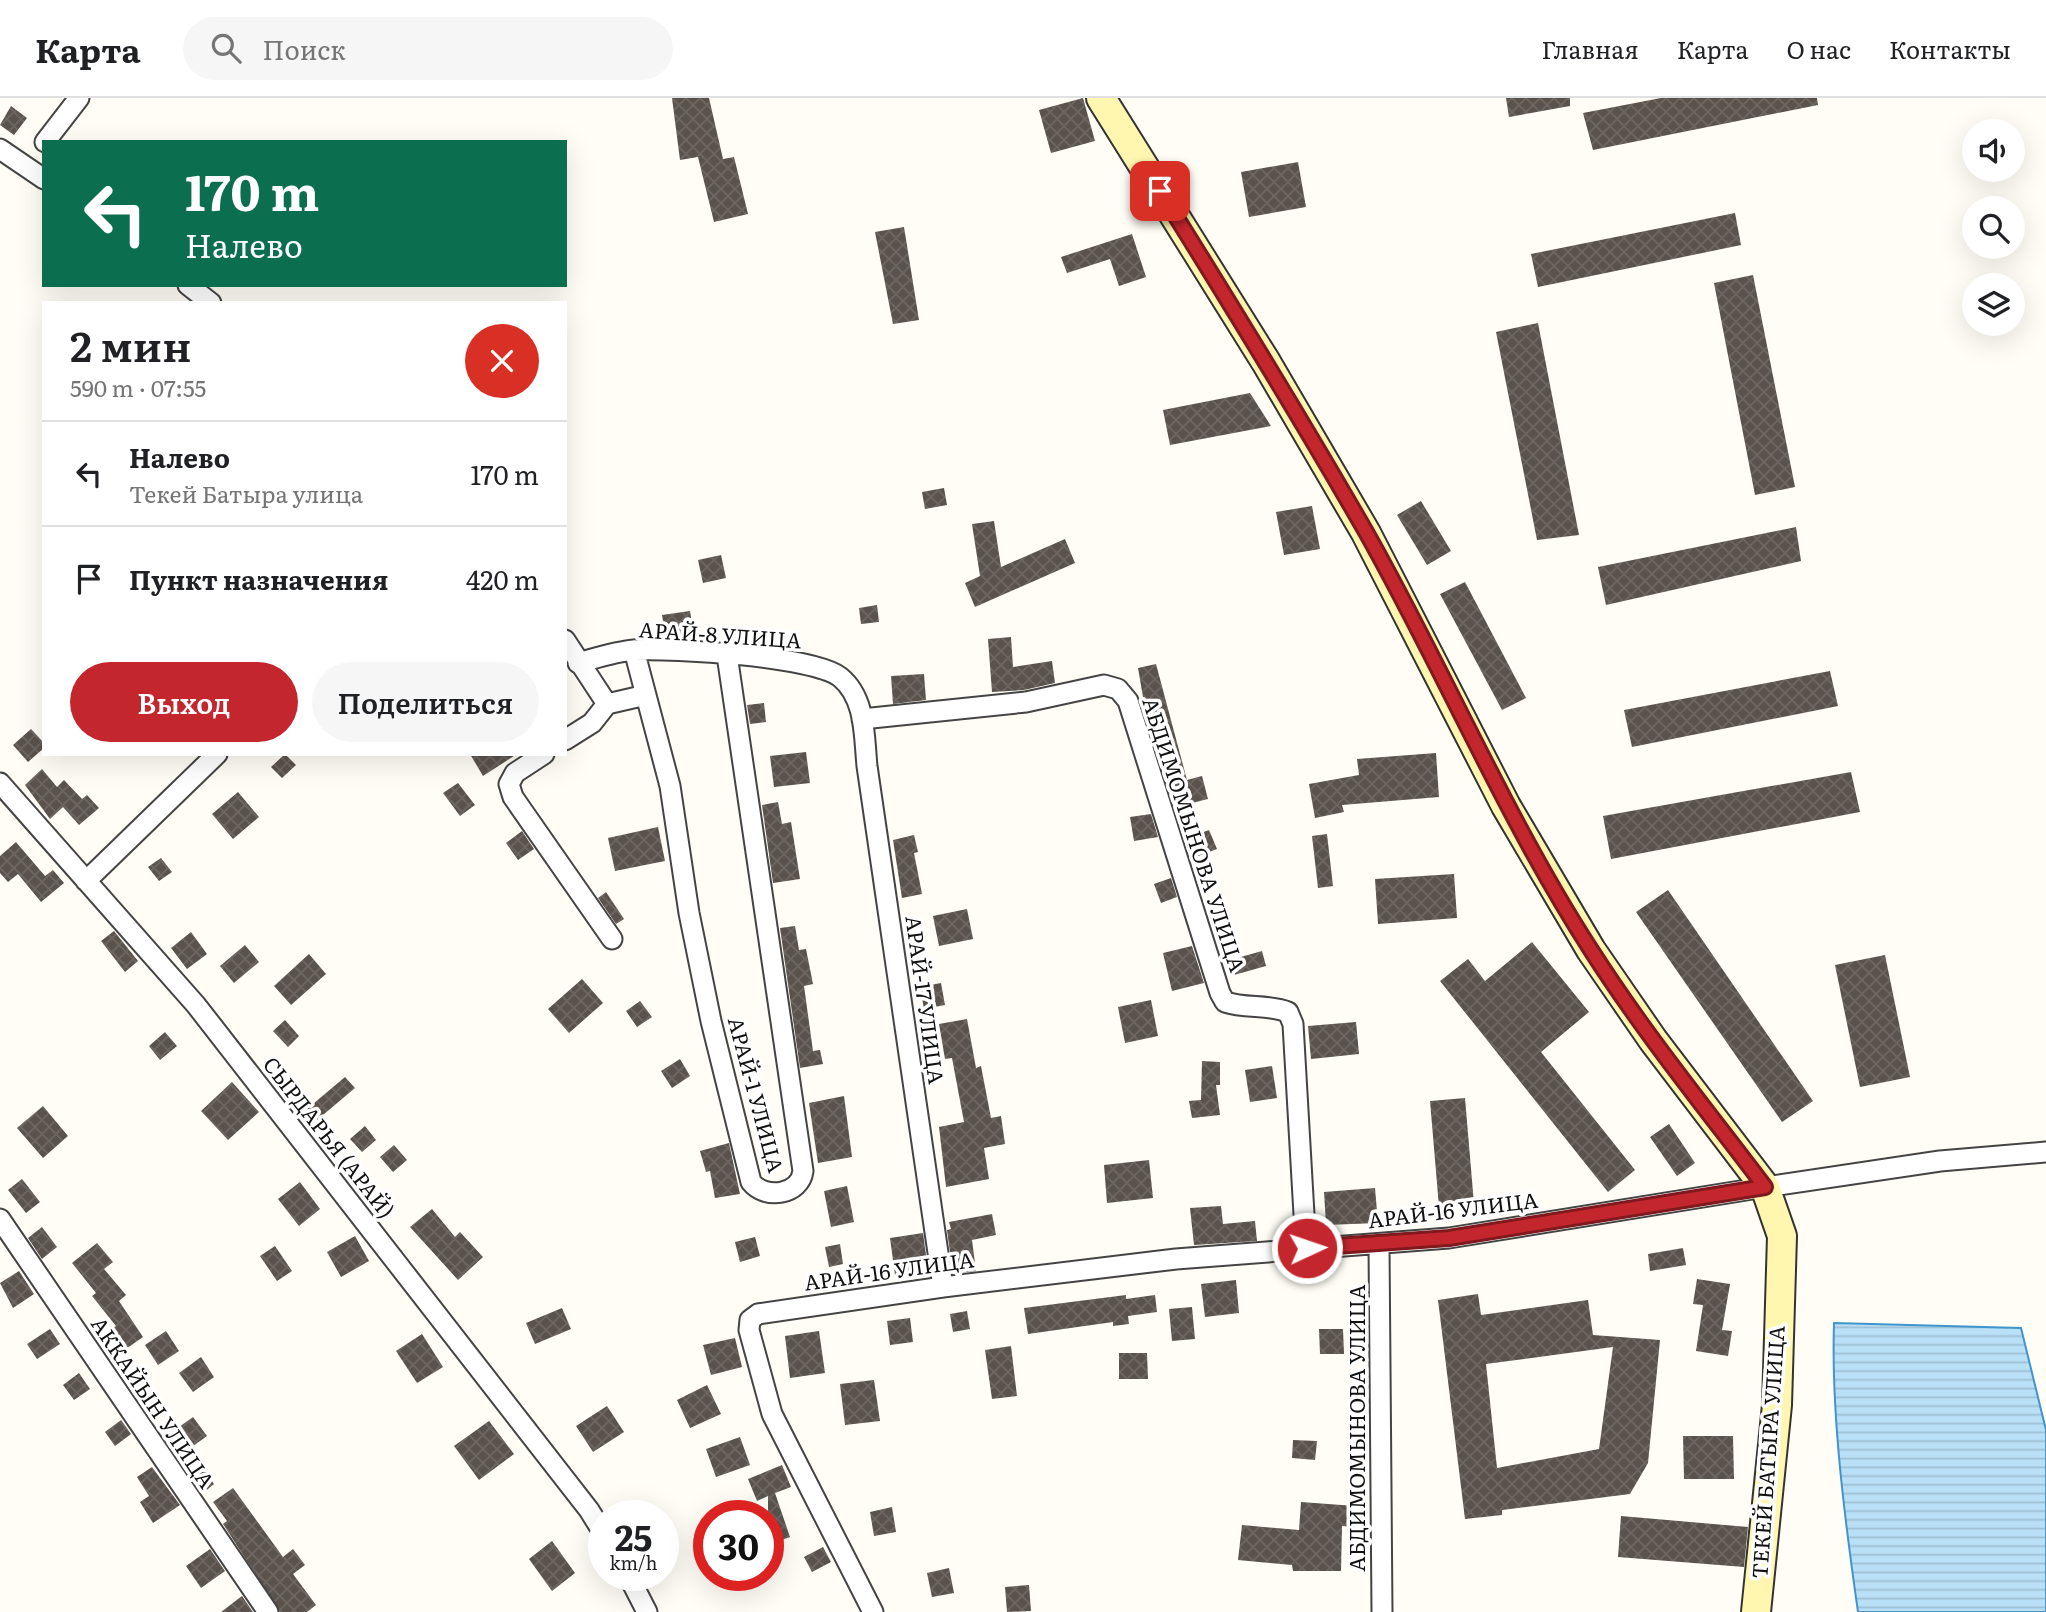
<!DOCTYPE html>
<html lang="ru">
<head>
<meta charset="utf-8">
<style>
  body { margin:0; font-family:Literata,serif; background:#f6f6f6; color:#202124; height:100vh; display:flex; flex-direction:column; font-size:26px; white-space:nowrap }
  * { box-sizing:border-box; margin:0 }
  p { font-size:23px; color:#757577 }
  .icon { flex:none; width:38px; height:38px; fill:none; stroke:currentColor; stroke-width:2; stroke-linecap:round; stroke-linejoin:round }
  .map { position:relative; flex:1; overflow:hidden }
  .panel { position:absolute; left:42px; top:203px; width:525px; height:455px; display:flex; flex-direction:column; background:#fff; border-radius:0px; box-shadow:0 7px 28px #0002 }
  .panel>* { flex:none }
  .hud { position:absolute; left:42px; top:42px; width:525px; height:147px; border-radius:0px; box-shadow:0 7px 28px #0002; background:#0b6e4f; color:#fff; overflow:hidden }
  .tools { position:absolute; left:1962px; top:21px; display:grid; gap:14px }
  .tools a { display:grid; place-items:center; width:63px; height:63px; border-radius:50%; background:#fff; box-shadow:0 7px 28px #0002; font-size:35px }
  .speed { position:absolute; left:588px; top:1402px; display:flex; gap:14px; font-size:35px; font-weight:700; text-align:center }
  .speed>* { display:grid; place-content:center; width:91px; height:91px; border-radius:50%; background:#fff; box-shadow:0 7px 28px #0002; line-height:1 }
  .speed small { font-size:18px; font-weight:400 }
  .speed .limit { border:10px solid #d22; background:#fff; color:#111 }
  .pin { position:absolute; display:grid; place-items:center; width:60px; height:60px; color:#fff; margin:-30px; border-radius:14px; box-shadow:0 4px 10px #0006 }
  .me { position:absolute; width:77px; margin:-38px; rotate:87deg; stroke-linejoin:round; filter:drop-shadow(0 0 5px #0008) }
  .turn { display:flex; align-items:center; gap:24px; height:147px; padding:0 28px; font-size:32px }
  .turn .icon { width:91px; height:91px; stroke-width:2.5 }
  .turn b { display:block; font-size:49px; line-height:60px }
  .round { display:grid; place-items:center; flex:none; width:74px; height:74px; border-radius:37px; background:#f6f6f6 }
  .headline { display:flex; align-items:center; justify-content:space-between; height:119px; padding:0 28px }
  h1 { font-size:42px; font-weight:600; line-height:52px }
  .action { display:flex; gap:14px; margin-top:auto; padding:14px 28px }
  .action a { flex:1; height:80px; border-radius:42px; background:#c4262e; color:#fff; font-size:28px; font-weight:600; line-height:80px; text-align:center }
  .action a+a { background:#f6f6f6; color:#202124 }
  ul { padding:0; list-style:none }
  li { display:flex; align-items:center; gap:21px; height:105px; padding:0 28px; border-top:2px solid #e0e0e0 }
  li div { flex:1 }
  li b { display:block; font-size:26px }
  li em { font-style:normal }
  header { display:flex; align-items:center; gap:42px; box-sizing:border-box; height:98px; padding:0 35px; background:#fff; border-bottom:2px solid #e0e0e0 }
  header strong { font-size:33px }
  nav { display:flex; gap:38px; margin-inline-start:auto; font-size:24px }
  .search { width:490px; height:63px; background:#f6f6f6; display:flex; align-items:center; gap:18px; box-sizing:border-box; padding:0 24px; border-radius:38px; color:#757577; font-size:26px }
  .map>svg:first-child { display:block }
  .water { fill:url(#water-rules); stroke:#3f96cf; stroke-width:2 }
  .building { fill:url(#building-cross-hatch); fill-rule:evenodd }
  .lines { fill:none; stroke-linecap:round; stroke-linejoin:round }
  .street-casing { stroke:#444; stroke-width:23 }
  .secondary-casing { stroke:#333; stroke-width:32 }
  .street { stroke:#fff; stroke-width:19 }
  .secondary { stroke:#fff6b0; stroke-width:28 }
  .route-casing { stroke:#7f191e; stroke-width:18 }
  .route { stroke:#c4262e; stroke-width:12 }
  .labels { text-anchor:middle; stroke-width:7; stroke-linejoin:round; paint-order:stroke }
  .street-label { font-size:21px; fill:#111; stroke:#fff }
</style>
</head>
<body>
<header>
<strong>Карта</strong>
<div class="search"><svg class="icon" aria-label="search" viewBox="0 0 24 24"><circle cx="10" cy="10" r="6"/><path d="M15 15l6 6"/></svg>Поиск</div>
<nav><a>Главная</a><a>Карта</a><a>О нас</a><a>Контакты</a></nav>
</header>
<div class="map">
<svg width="2046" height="1514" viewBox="0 0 2046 1514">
  <defs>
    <pattern id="water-rules" width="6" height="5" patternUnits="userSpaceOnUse" patternTransform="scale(1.75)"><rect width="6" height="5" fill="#b9e0f7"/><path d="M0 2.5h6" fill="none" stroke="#9ebfd3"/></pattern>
    <pattern id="building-cross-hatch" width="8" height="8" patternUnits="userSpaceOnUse" patternTransform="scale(1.75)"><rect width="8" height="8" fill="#5a524d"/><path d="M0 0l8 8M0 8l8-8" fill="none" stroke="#6d6662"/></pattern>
  </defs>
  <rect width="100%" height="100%" fill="#fffdf5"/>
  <path class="water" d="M 1834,1225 L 2021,1230 L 2046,1332 L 2046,1514 L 1858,1514 C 1845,1423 1831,1316 1834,1225 Z"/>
  <path class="building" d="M 672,0 L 709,0 L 723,61 L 734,59 L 748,116 L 714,124 L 698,59 L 680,62 Z
    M 1083,0 L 1095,43 L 1051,55 L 1039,12 Z
    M 1506,0 L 1570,0 L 1570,8 L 1509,19 Z
    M 1661,0 L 1817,0 L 1818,7 L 1593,52 L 1583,15 Z
    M 11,8 L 27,20 L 14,37 L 0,27 Z
    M 1298,64 L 1306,109 L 1249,119 L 1241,74 Z
    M 1735,115 L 1741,147 L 1538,189 L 1531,156 Z
    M 904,129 L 919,222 L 893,226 L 875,134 Z
    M 1132,136 L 1146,179 L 1119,188 L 1110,161 L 1067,175 L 1061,159 Z
    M 1753,177 L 1795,389 L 1755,397 L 1714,185 Z
    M 1538,225 L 1579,437 L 1537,442 L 1496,234 Z
    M 1250,295 L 1271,328 L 1170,347 L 1163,312 Z
    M 944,390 L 947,407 L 925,411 L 922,394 Z
    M 1421,403 L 1451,453 L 1427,467 L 1397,417 Z
    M 1312,408 L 1320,451 L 1284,457 L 1276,414 Z
    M 994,423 L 1001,469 L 1065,441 L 1075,465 L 975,509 L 965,485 L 980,478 L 972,426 Z
    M 1796,429 L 1801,463 L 1606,507 L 1598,469 Z
    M 721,457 L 726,480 L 703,485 L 698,462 Z
    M 1465,484 L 1526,600 L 1502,612 L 1440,496 Z
    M 877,507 L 879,524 L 861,526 L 859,510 Z
    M 690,513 L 694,537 L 666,540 L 662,517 Z
    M 1011,539 L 1013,569 L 1052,563 L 1055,585 L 1024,592 L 992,594 L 988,541 Z
    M 1156,566 L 1187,682 L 1202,678 L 1208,701 L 1180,708 L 1158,620 L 1150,621 L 1144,605 L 1138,570 Z
    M 1830,573 L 1838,608 L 1632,649 L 1624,612 Z
    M 924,576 L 926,602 L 893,606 L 891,578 Z
    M 764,605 L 766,624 L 750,626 L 747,607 Z
    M 31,631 L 44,645 L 44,650 L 28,664 L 13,647 Z
    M 806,654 L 810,685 L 774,689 L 770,658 Z
    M 1436,655 L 1439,699 L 1342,707 L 1344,714 L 1315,720 L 1309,686 L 1359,677 L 1357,661 Z
    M 285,656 L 296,667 L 282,680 L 271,669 Z
    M 470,656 L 517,656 L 483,678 Z
    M 42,671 L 57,689 L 64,682 L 82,701 L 87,697 L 99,710 L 79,727 L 63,709 L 50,721 L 25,687 Z
    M 1851,674 L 1860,714 L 1611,761 L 1603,718 Z
    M 458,685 L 475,707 L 460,718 L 443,695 Z
    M 238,694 L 259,719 L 233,741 L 212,716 Z
    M 778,704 L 782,726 L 791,724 L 800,781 L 773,785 L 762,707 Z
    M 1151,716 L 1158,739 L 1134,743 L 1130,719 Z
    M 658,729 L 665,763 L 615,773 L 608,740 Z
    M 1209,732 L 1217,751 L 1198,758 L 1190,739 Z
    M 522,733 L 534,751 L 518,762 L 506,745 Z
    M 1327,736 L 1333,788 L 1318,790 L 1312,738 Z
    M 914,737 L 918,754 L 914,755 L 922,796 L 902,800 L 893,742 Z
    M 16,744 L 45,778 L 53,772 L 64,785 L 41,804 L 18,776 L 8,784 L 0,775 L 0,758 Z
    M 161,760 L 172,774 L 159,783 L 148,769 Z
    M 1454,776 L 1457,820 L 1378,826 L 1375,781 Z
    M 1171,780 L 1177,799 L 1161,805 L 1154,786 Z
    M 1668,792 L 1813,1003 L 1782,1024 L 1636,814 Z
    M 606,794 L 624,821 L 616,826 L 598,800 Z
    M 967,811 L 973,841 L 939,848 L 933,818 Z
    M 795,828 L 799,852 L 806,851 L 813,886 L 804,888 L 813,953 L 820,952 L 823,966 L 800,970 L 780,830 Z
    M 114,833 L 138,863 L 125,874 L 101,843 Z
    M 191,834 L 207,856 L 187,871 L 171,850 Z
    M 1532,844 L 1589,914 L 1541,954 L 1635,1072 L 1608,1094 L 1440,883 L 1468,861 L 1485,883 Z
    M 245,847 L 259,864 L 234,885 L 220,868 Z
    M 1192,848 L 1204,885 L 1172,893 L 1163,855 Z
    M 1262,853 L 1266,868 L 1234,877 L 1230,862 Z
    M 309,856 L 326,876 L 291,907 L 274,888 Z
    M 1885,857 L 1910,979 L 1860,989 L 1835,867 Z
    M 582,881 L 603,905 L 569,935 L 548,911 Z
    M 941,885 L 945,907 L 924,911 L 920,889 Z
    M 1151,902 L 1158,938 L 1125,945 L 1118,909 Z
    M 640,903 L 652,919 L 637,929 L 626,913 Z
    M 967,921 L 976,970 L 981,968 L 991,1020 L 1001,1018 L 1005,1046 L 984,1050 L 989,1081 L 946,1089 L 939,1029 L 964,1024 L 952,960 L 945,961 L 939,926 Z
    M 285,922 L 299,938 L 288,949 L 273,933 Z
    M 1356,924 L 1359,956 L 1311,961 L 1308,928 Z
    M 165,934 L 177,948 L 160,962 L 149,948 Z
    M 680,961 L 690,978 L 672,990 L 661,973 Z
    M 1202,963 L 1220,964 L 1220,987 L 1216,987 L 1220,1017 L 1192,1020 L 1189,1003 L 1201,1002 Z
    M 1272,968 L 1277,1000 L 1250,1004 L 1245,972 Z
    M 345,979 L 355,990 L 317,1022 L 307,1011 Z
    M 232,984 L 259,1014 L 228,1042 L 201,1013 Z
    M 844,998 L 852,1059 L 818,1065 L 809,1005 Z
    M 1465,1000 L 1474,1106 L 1439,1109 L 1430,1003 Z
    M 43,1008 L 68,1038 L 43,1060 L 17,1030 Z
    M 1669,1026 L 1695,1065 L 1677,1078 L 1650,1039 Z
    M 365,1028 L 376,1042 L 362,1054 L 350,1041 Z
    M 729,1045 L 740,1096 L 715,1100 L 710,1073 L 706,1074 L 700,1053 Z
    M 394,1047 L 407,1062 L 393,1074 L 380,1059 Z
    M 1149,1062 L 1153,1100 L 1107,1105 L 1104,1067 Z
    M 22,1081 L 40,1104 L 26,1115 L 8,1092 Z
    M 300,1084 L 320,1111 L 299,1128 L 278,1101 Z
    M 847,1088 L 854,1124 L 831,1129 L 824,1093 Z
    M 1375,1090 L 1378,1125 L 1326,1127 L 1324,1094 Z
    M 1221,1108 L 1223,1126 L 1255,1123 L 1257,1143 L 1194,1147 L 1190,1110 Z
    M 432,1111 L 455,1139 L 460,1134 L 483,1159 L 458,1182 L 410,1129 Z
    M 992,1116 L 996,1137 L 972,1142 L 976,1173 L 957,1175 L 956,1168 L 952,1169 L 947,1132 L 951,1131 L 949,1124 Z
    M 42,1129 L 57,1149 L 42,1161 L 28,1140 Z
    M 923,1135 L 928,1172 L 895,1177 L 890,1140 Z
    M 355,1138 L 369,1163 L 341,1179 L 327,1154 Z
    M 755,1139 L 760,1158 L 740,1164 L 735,1144 Z
    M 97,1145 L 113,1164 L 104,1171 L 126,1197 L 119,1203 L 143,1239 L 123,1253 L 109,1232 L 116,1228 L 92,1198 L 96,1195 L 72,1165 Z
    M 840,1146 L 843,1166 L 829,1169 L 825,1149 Z
    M 275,1148 L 292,1173 L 277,1183 L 260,1158 Z
    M 1683,1150 L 1686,1167 L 1650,1173 L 1648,1156 Z
    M 19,1173 L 34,1196 L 13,1210 L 0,1185 Z
    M 1697,1181 L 1730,1186 L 1722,1232 L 1732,1233 L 1728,1258 L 1696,1253 L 1703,1207 L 1693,1206 Z
    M 1236,1182 L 1239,1215 L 1205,1219 L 1201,1186 Z
    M 1478,1196 L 1481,1217 L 1588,1202 L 1593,1237 L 1660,1242 L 1648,1365 L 1630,1396 L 1502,1412 L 1502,1417 L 1465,1421 L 1438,1202 ZM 1613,1249 L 1599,1351 L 1497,1370 L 1486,1266 Z
    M 1126,1197 L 1126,1201 L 1155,1197 L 1157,1214 L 1128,1218 L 1129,1226 L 1113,1228 L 1113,1224 L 1028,1236 L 1024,1210 Z
    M 1192,1209 L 1195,1241 L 1172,1243 L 1169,1211 Z
    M 562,1210 L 571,1231 L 535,1246 L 526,1225 Z
    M 967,1213 L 970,1231 L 953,1234 L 950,1216 Z
    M 910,1220 L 913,1244 L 890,1247 L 887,1223 Z
    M 50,1231 L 60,1246 L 37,1261 L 27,1246 Z
    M 1319,1231 L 1343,1231 L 1344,1256 L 1320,1256 Z
    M 166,1233 L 179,1253 L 158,1267 L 145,1247 Z
    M 819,1233 L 825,1275 L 790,1280 L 785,1238 Z
    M 422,1236 L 443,1269 L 417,1285 L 396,1253 Z
    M 735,1240 L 742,1269 L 711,1277 L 703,1247 Z
    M 1011,1248 L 1017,1298 L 992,1301 L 985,1252 Z
    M 1119,1255 L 1147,1255 L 1148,1281 L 1119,1281 Z
    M 201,1259 L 214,1279 L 193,1294 L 179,1275 Z
    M 79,1275 L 90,1291 L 74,1302 L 63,1287 Z
    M 874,1282 L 880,1323 L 845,1327 L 840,1286 Z
    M 707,1287 L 721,1316 L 690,1330 L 677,1302 Z
    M 607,1308 L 624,1334 L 593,1354 L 576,1328 Z
    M 193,1319 L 207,1338 L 182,1356 L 168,1337 Z
    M 121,1322 L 131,1336 L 115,1348 L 105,1334 Z
    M 489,1323 L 514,1356 L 479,1382 L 454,1348 Z
    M 1683,1338 L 1733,1338 L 1734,1381 L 1684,1381 Z
    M 740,1339 L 750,1367 L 716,1379 L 706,1351 Z
    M 1293,1342 L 1317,1343 L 1315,1362 L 1292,1360 Z
    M 782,1367 L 791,1389 L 775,1395 L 790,1439 L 768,1447 L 768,1398 L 757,1403 L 748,1381 Z
    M 152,1369 L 180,1407 L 153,1425 L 140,1404 L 149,1398 L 137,1379 Z
    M 204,1371 L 214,1386 L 203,1395 L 192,1380 Z
    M 233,1390 L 283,1459 L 293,1451 L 305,1467 L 293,1476 L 316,1507 L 307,1514 L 280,1514 L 223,1426 L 227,1423 L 213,1404 Z
    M 1301,1404 L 1355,1408 L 1354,1429 L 1342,1428 L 1341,1473 L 1293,1473 L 1292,1467 L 1238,1462 L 1242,1427 L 1299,1432 Z
    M 892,1409 L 896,1434 L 874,1438 L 870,1414 Z
    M 1621,1418 L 1748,1429 L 1744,1469 L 1618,1459 Z
    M 552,1443 L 575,1475 L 552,1493 L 529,1461 Z
    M 823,1449 L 831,1464 L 812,1474 L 804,1459 Z
    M 210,1451 L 225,1473 L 201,1490 L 186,1468 Z
    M 949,1470 L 954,1495 L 932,1499 L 927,1475 Z
    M 1029,1487 L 1031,1513 L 1007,1514 L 1005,1489 Z
    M 242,1498 L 253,1514 L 221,1514 Z"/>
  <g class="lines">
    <g class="street-casing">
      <path id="street" d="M 45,44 L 79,0
        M 0,51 L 44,81
        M 188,187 L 211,205
        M 565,542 L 607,606
        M 634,552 L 670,688 L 689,815 L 711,923 L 751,1084 C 765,1102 800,1097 803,1073 L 727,557
        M 578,565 C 596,560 617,553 635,552 C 673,550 813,558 840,579 C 866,600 864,638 867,668 L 943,1189
        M 607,606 L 646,597
        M 862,621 L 1026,604 L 1104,587 L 1118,591 L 1128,603 L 1220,895 L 1225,904 C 1246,911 1268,906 1288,914 L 1293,926 L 1306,1151
        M 565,642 L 592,625 L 607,606
        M 544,656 L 515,675 L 509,686 L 513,699 L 612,841
        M 0,685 L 196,907 L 589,1412 L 604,1436
        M 86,783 L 217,656
        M 0,1121 L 268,1514
        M 1379,1147 L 1382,1514
        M 628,1477 L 647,1514
        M 873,1514 L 772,1316 L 749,1232 L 750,1222 L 758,1216 L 943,1189 L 1176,1161 L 1449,1140 L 1765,1089 L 1940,1063 L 2046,1054"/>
    </g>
    <g class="secondary-casing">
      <path id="secondary" d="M 1101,0 L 1266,264 L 1366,435 L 1506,708 L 1591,852 L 1653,942 L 1765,1089 L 1782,1138 L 1777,1307 L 1756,1514"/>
    </g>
    <use href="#street" class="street"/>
    <use href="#secondary" class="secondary"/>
  </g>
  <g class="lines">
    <g class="route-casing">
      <path id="route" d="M 1160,93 C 1230,205 1300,319 1366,434 C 1444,572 1505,719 1591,852 C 1644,935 1706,1011 1765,1089 L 1449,1140 L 1307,1150"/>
    </g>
    <use href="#route" class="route"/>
  </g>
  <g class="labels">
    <g class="street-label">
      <text transform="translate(720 538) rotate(4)" y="7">АРАЙ-8 УЛИЦА</text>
      <text transform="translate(1193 737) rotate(72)" y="7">АБДИМОМЫНОВА УЛИЦА</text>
      <text transform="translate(924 902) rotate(82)" y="7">АРАЙ-17 УЛИЦА</text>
      <text transform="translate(755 997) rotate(75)" y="7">АРАЙ-1 УЛИЦА</text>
      <text transform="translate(328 1040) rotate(52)" y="7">СЫРДАРЬЯ (АРАЙ)</text>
      <text transform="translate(1453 1113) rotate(-7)" y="7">АРАЙ-16 УЛИЦА</text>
      <text transform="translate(889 1174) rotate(-8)" y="7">АРАЙ-16 УЛИЦА</text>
      <text transform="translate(152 1305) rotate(56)" y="7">АККАЙЫН УЛИЦА</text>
      <text transform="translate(1358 1330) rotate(-90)" y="7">АБДИМОМЫНОВА УЛИЦА</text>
      <text transform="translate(1769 1354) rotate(-86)" y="7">ТЕКЕЙ БАТЫРА УЛИЦА</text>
    </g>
  </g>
</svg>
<div class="tools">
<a><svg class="icon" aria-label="sound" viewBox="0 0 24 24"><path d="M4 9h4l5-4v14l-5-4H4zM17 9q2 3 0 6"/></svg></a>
<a><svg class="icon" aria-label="search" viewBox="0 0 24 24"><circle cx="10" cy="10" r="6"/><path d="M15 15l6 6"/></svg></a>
<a><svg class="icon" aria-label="layers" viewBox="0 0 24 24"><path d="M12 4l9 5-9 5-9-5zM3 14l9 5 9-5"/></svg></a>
</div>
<div class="speed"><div>25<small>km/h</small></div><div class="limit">30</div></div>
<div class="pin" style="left:1160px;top:93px;background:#d93025"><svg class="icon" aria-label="arrive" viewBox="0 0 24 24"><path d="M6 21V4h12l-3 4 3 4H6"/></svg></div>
<svg class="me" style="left:1307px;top:1150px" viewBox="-20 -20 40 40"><circle r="17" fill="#c4262e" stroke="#fff" stroke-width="3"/><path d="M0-11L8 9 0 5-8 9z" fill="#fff"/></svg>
<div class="hud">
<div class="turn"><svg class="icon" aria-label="left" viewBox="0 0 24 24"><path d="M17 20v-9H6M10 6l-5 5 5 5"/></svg><div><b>170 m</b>Налево</div></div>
</div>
<section class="panel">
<div class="headline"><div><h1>2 мин</h1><p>590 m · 07:55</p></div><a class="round" style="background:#d93025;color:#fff"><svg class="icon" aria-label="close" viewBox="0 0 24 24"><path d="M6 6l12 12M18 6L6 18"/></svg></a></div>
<ul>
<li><svg class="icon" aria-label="left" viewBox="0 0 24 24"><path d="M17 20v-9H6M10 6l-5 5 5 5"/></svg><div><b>Налево</b><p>Текей Батыра улица</p></div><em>170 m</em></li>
<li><svg class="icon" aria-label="arrive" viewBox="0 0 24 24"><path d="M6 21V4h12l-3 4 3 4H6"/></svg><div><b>Пункт назначения</b></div><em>420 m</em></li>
</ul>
<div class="action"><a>Выход</a><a>Поделиться</a></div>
</section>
</div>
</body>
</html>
